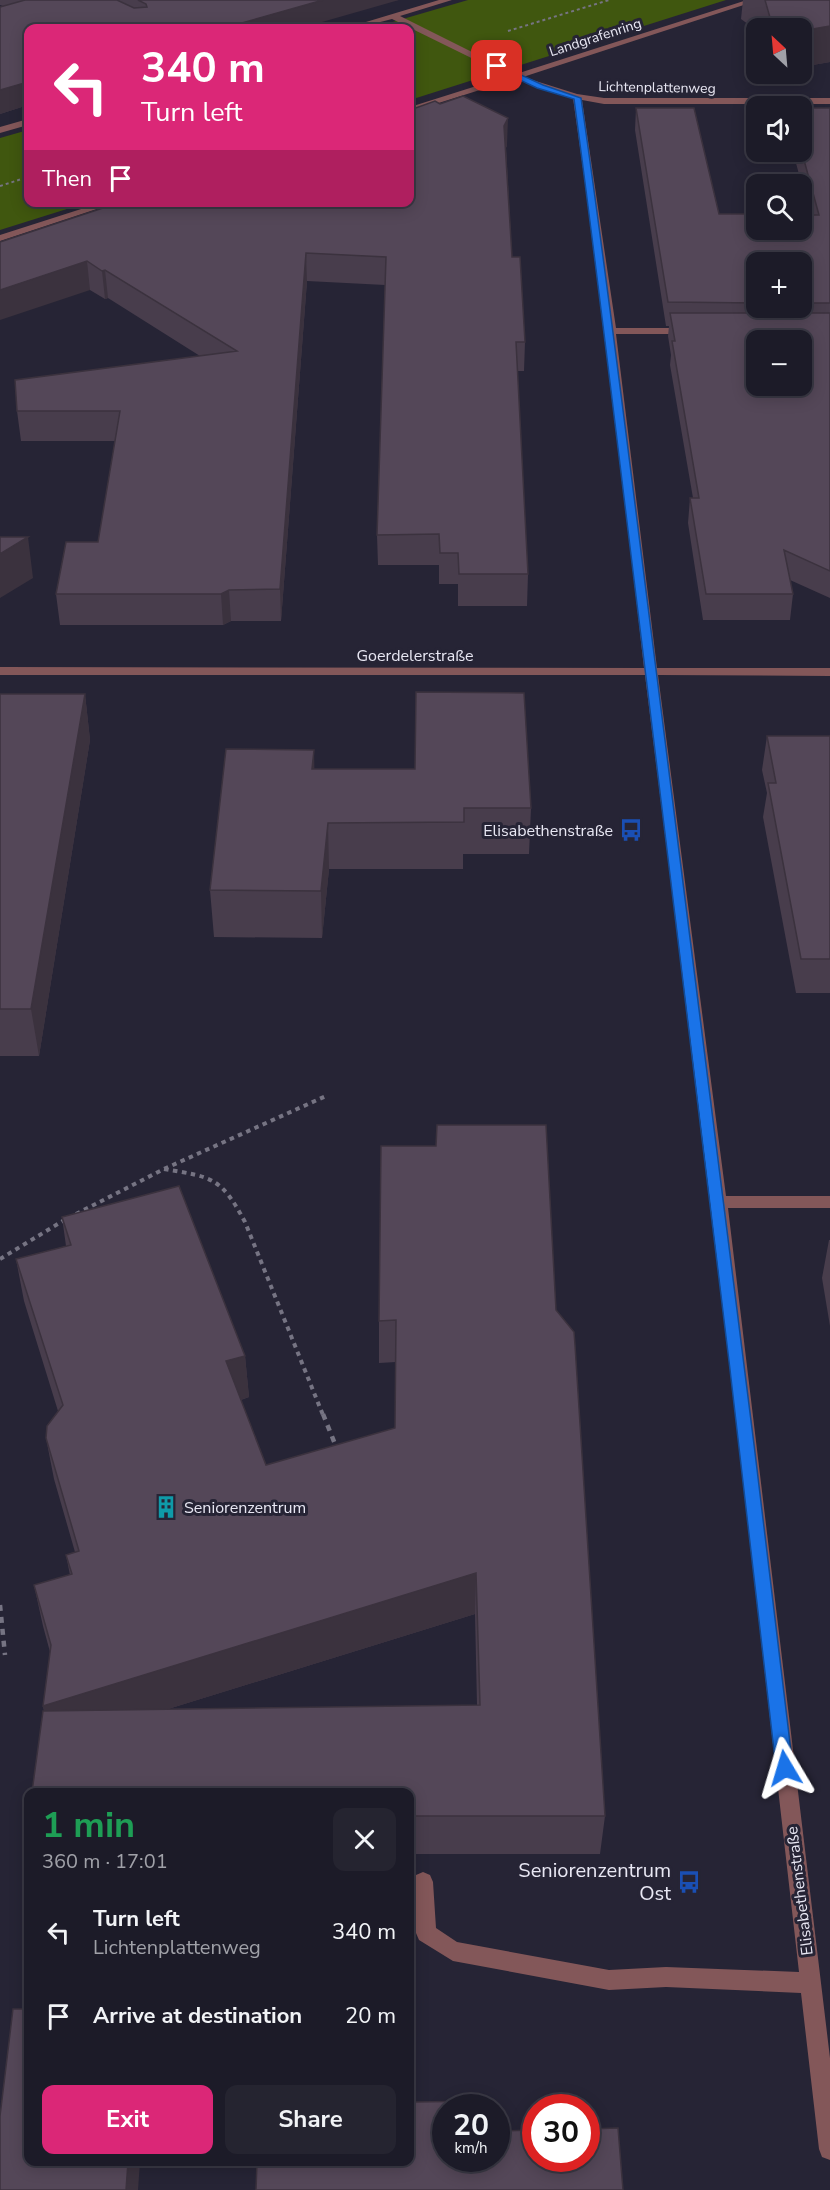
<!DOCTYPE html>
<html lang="en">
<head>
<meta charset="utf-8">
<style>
  body { margin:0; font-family:"Nunito Sans",sans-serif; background:#252430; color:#f1f3f6; height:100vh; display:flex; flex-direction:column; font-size:22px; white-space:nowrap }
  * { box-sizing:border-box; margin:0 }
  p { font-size:20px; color:#a0a1a8 }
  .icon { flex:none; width:33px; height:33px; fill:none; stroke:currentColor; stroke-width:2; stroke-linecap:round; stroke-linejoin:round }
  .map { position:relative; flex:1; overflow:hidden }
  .sheet { position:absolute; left:24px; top:1788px; width:390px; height:378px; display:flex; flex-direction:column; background:#1c1b28; border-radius:12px; box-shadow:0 3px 15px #0003,0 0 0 2px #3a3945 }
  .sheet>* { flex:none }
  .top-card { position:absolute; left:24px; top:24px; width:390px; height:183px; border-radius:12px; box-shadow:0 3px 15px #0003,0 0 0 2px #3a3945; background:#db2777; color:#fff; overflow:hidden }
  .needle { width:39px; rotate:334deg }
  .controls { position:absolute; left:746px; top:18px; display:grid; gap:12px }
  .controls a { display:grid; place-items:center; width:66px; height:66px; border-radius:12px; background:#1c1b28; box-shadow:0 3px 15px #0003,0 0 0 2px #3a3945; font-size:30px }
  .speed { position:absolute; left:432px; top:2094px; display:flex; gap:12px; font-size:30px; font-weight:700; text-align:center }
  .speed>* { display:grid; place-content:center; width:78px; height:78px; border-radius:50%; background:#1c1b28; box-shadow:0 3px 15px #0003,0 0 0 2px #3a3945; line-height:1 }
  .speed small { font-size:15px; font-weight:400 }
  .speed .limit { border:9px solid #d22; background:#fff; color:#111 }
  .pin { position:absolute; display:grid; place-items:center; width:51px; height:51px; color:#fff; margin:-26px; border-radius:12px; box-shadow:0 3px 9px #0006 }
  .me { position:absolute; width:66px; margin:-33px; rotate:353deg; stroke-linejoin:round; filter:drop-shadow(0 0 4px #0008) }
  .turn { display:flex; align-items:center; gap:21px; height:126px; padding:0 18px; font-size:27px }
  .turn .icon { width:78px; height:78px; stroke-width:2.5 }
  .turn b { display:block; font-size:42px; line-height:51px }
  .then { display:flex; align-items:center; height:57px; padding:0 18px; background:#0003; gap:12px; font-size:22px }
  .round { display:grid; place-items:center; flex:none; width:63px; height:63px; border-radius:12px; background:#252430 }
  .head { display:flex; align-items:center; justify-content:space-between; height:102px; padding:0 18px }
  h1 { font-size:36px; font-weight:700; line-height:45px; color:#1e9e55 }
  .button { display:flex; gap:12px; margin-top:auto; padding:12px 18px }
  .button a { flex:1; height:69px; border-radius:12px; background:#db2777; color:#fff; font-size:24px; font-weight:700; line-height:69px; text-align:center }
  .button a+a { background:#252430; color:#f1f3f6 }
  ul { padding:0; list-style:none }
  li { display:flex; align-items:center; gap:18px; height:84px; padding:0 18px }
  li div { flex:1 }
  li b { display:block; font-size:22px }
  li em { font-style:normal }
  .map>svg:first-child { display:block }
  .green { fill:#40570f }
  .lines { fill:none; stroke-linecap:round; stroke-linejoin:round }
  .path-far2 { stroke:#767483; stroke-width:2; stroke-dasharray:3 3; stroke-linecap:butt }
  .path-far1 { stroke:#767483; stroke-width:4; stroke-dasharray:4.5 4.5; stroke-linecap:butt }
  .path { stroke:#767483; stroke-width:4.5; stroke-dasharray:6 6; stroke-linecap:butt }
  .minor { fill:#835759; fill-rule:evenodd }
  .wall { fill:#483d4c; fill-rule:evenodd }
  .shaded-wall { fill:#3b323e }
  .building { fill:#544758; stroke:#3b323e; stroke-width:1.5; fill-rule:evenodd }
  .route { fill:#1a73e8; stroke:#114b97; stroke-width:1.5 }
  .labels { text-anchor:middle; stroke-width:6; stroke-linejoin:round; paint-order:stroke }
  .far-street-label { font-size:14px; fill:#e8e7f3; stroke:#262435 }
  .street-label { font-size:16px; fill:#e8e7f3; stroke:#262435 }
  .poi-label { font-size:16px; fill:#e8e7f3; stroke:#262435; text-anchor:end }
  .near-poi-label { font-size:20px; fill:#e8e7f3; stroke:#262435; text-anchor:end }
</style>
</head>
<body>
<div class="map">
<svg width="830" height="2190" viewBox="0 0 830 2190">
  <rect width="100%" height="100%" fill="#262435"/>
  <path class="green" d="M 468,0 L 726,0 L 410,100 L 410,28 L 372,28 Z
    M 28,130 L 28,202 L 86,203 L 0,230 L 0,138 Z"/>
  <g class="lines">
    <path class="path-far2" d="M 508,31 L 609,0
      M 0,186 L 28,177"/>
    <path class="path-far1" d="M 164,1169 C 212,1177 221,1177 245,1222 L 323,1415
      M 76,1214 L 164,1169 L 326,1096
      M 0,1259 L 66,1219"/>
    <path class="path" d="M 323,1414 L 337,1449
      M 0,1605 L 5,1655"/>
    <path class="minor" d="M 439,0 L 452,0 L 400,16 L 516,74 L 747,0 L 759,0 L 523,77 L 577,94 L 604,98 L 830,98 L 830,104 L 604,104 L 582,100 L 616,328 L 689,328 L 694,331 L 689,334 L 616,334 L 657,668 L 830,668 L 830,676 L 658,675 L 726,1196 L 830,1196 L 830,1208 L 728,1208 L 830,2058 L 830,2160 L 822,2157 L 819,2149 L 801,1993 L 666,1987 L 609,1990 L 453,1961 L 419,1940 L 416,1933 L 413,1882 L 416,1875 L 423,1872 L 430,1875 L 433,1882 L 436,1928 L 457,1942 L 609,1970 L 666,1967 L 799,1972 L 711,1202 L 645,675 L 0,675 L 0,667 L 644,668 L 606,331 L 573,98 L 515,79 L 410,112 L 410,107 L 508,76 L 392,19 L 357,28 L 346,28 Z
      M 28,119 L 28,125 L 0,133 L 0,127 Z
      M 103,202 L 118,202 L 0,241 L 0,235 Z"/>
  </g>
  <path class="wall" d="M 0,0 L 399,0 L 28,28 L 28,105 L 0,114 L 3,6 L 0,5 Z
    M 743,0 L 830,0 L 830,62 L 801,67 L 801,28 L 756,28 L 756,30 L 741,19 Z
    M 636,108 L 719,214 L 810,215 L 793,152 L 801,152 L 801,108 L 830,108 L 830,598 L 790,580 L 793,594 L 790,620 L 703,620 L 688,523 L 690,498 L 693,498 L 670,365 L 671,355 L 668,336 L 669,326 L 666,326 L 635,130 ZM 756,262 L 801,262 L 801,308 L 756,308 Z
    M 507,145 L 506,148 L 512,257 L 525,342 L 524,371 L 517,371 L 528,574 L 527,606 L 458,606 L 458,584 L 439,584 L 439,565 L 378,565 L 377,535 L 385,285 L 307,281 L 281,621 L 231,621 L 223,625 L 60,625 L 56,594 L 98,542 L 115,441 L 21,441 L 17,411 L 200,356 L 108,298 L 105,299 L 90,290 L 0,242 Z
    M 0,694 L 85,694 L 90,740 L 39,1056 L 0,1056 Z
    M 767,736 L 830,736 L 830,993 L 796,993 L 763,817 L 767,793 L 762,770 Z
    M 314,769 L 531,808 L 529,854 L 463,854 L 463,869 L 329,869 L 322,938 L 214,937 L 210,890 Z
    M 62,1217 L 245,1356 L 249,1397 L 241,1400 L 266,1465 L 395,1428 L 396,1362 L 379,1363 L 379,1321 L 556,1310 L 605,1816 L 600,1854 L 410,1854 L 410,1792 L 44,1711 L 43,1706 L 50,1652 L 43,1626 L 34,1585 L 70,1575 L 66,1555 L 75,1552 L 54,1479 L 46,1438 L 58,1411 L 24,1301 L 16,1259 L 66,1246 ZM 475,1614 L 477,1705 L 168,1709 Z
    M 829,1240 L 830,1240 L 830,1326 L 822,1278 Z"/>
  <path class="shaded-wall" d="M 323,0 L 399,0 L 301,28 L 224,28 Z
    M 830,26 L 830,62 L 801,67 L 801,31 Z
    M 28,82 L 28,105 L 0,114 L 0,90 Z
    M 508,118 L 507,145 L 504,153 L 504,126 Z
    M 306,253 L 307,281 L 281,621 L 280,589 Z
    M 87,261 L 90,290 L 0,320 L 0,290 Z
    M 105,270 L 108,298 L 105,299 L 102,271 Z
    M 28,537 L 33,578 L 0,598 L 0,554 Z
    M 229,590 L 231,621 L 223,625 L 221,594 Z
    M 85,694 L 90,740 L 39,1056 L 31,1009 Z
    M 314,750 L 315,796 L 312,769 Z
    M 328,823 L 329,869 L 322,938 L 321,891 Z
    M 245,1356 L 249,1397 L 230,1403 L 226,1361 Z
    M 476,1573 L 475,1614 L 52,1745 L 43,1706 Z
    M 128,2162 L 140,2162 L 138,2190 L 126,2190 Z"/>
  <path class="building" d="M 25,0 L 117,0 L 134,8 L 147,7 L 146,4 L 138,0 L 323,0 L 224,28 L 28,28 L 28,82 L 0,90 L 0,7 Z
    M 765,0 L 830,0 L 830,26 L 801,31 L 801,28 L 773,28 Z
    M 463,96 L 508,118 L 504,126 L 512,257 L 520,257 L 525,342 L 516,342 L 528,574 L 459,574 L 458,553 L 440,553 L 439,534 L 377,535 L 386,257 L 306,253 L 280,589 L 229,590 L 221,594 L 56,594 L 66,542 L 98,542 L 120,411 L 17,411 L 15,380 L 237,351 L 105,270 L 102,271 L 87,261 L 0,290 L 0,242 L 121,202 L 410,202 L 410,110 L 435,101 L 440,104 Z
    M 636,108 L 694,108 L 719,214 L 756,214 L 756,230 L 801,230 L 801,215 L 819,215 L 801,149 L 801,108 L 830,108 L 830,303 L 801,303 L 801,262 L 756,262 L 756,303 L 668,302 Z
    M 670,313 L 830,313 L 830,571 L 784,550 L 793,594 L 706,594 L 690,498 L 699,498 L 672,341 L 675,341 ZM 756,340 L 801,340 L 801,386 L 756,386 Z
    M 0,537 L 28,537 L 0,554 Z
    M 416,692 L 524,693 L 531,808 L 464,808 L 464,822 L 328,823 L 321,891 L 210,890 L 226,749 L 314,750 L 312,769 L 415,769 Z
    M 0,694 L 85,694 L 31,1009 L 0,1009 Z
    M 767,736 L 830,736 L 830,959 L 801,959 L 768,783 L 776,783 Z
    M 437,1125 L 546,1125 L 556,1310 L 574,1332 L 575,1345 L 605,1816 L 410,1816 L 410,1792 L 32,1792 L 43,1711 L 480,1705 L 476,1573 L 43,1706 L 51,1645 L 34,1585 L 72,1574 L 66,1555 L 79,1551 L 46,1438 L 47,1426 L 63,1405 L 16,1259 L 71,1245 L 62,1217 L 179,1186 L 245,1356 L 226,1361 L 266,1465 L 395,1428 L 396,1320 L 379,1321 L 381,1146 L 436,1146 Z
    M 13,2009 L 28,2009 L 28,2162 L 128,2162 L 126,2190 L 0,2190 L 0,2116 Z
    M 410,2040 L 415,2040 L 415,2102 L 482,2101 L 482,2108 L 446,2108 L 446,2158 L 496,2158 L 496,2131 L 536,2130 L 536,2158 L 586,2158 L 586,2129 L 618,2128 L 623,2190 L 256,2190 L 257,2162 L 410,2162 Z"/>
  <path class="route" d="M 497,64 L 543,85 L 581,98 C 609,290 632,483 657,677 C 704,1040 750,1404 793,1768 L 791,1774 L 785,1776 L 778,1774 L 776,1768 C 735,1404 691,1041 646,677 C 622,485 600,292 574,99 L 537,88 L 494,68 Z"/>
  <defs>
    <g id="bus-bare" transform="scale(1.8)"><path d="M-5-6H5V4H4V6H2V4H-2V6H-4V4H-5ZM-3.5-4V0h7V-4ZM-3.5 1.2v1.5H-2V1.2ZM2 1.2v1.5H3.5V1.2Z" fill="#1a4fb4" stroke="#262435" stroke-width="2.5" paint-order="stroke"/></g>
    <g id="building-bare" transform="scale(1.8)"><path d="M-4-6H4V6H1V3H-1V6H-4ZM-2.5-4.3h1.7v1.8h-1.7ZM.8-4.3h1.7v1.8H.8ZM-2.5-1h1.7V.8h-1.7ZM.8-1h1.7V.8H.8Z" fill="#0f9aa8" stroke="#262435" stroke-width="2.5" paint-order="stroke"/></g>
  </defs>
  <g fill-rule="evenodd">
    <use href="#bus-bare" x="631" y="830"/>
    <use href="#building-bare" x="166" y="1507"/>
    <use href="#bus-bare" x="689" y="1882"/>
  </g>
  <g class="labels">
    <g class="far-street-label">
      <text transform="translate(595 37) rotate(-18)" y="5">Landgrafenring</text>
      <text transform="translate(657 87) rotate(1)" y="5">Lichtenplattenweg</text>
    </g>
    <g class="street-label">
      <text x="415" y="661">Goerdelerstraße</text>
      <text transform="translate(799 1891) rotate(-97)" y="6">Elisabethenstraße</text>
    </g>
    <g class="poi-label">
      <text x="613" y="836">Elisabethenstraße</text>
      <text x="184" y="1513" text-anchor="start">Seniorenzentrum</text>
    </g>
    <g class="near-poi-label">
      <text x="671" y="1877">Seniorenzentrum<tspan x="671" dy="23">Ost</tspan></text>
    </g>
  </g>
</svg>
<div class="controls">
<a><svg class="needle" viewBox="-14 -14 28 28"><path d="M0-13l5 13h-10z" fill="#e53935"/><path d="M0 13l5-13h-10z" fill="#a0a1a8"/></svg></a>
<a><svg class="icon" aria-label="sound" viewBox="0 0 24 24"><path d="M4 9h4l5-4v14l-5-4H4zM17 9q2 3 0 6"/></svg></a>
<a><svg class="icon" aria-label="search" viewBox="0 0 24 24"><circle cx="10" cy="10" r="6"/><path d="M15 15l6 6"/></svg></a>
<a>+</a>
<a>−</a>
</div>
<div class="speed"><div>20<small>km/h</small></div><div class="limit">30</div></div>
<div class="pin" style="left:497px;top:66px;background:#d93025"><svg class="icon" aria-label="arrive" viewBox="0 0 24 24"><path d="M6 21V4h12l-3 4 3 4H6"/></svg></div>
<svg class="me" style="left:785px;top:1768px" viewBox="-20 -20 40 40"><path d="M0-17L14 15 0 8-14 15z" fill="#1a73e8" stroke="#fff" stroke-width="4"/></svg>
<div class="top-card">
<div class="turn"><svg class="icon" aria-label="left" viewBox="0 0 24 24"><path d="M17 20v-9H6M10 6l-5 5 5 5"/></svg><div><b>340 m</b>Turn left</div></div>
<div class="then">Then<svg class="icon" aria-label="arrive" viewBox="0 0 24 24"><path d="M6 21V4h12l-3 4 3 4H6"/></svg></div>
</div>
<section class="sheet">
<div class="head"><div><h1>1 min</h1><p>360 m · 17:01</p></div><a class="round"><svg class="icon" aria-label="close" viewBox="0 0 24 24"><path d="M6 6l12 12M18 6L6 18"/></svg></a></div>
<ul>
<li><svg class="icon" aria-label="left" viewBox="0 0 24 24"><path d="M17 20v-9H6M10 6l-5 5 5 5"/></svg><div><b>Turn left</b><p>Lichtenplattenweg</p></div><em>340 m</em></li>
<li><svg class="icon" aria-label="arrive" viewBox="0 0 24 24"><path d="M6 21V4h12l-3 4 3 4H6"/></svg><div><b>Arrive at destination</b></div><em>20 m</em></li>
</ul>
<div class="button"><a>Exit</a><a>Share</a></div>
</section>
</div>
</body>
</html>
